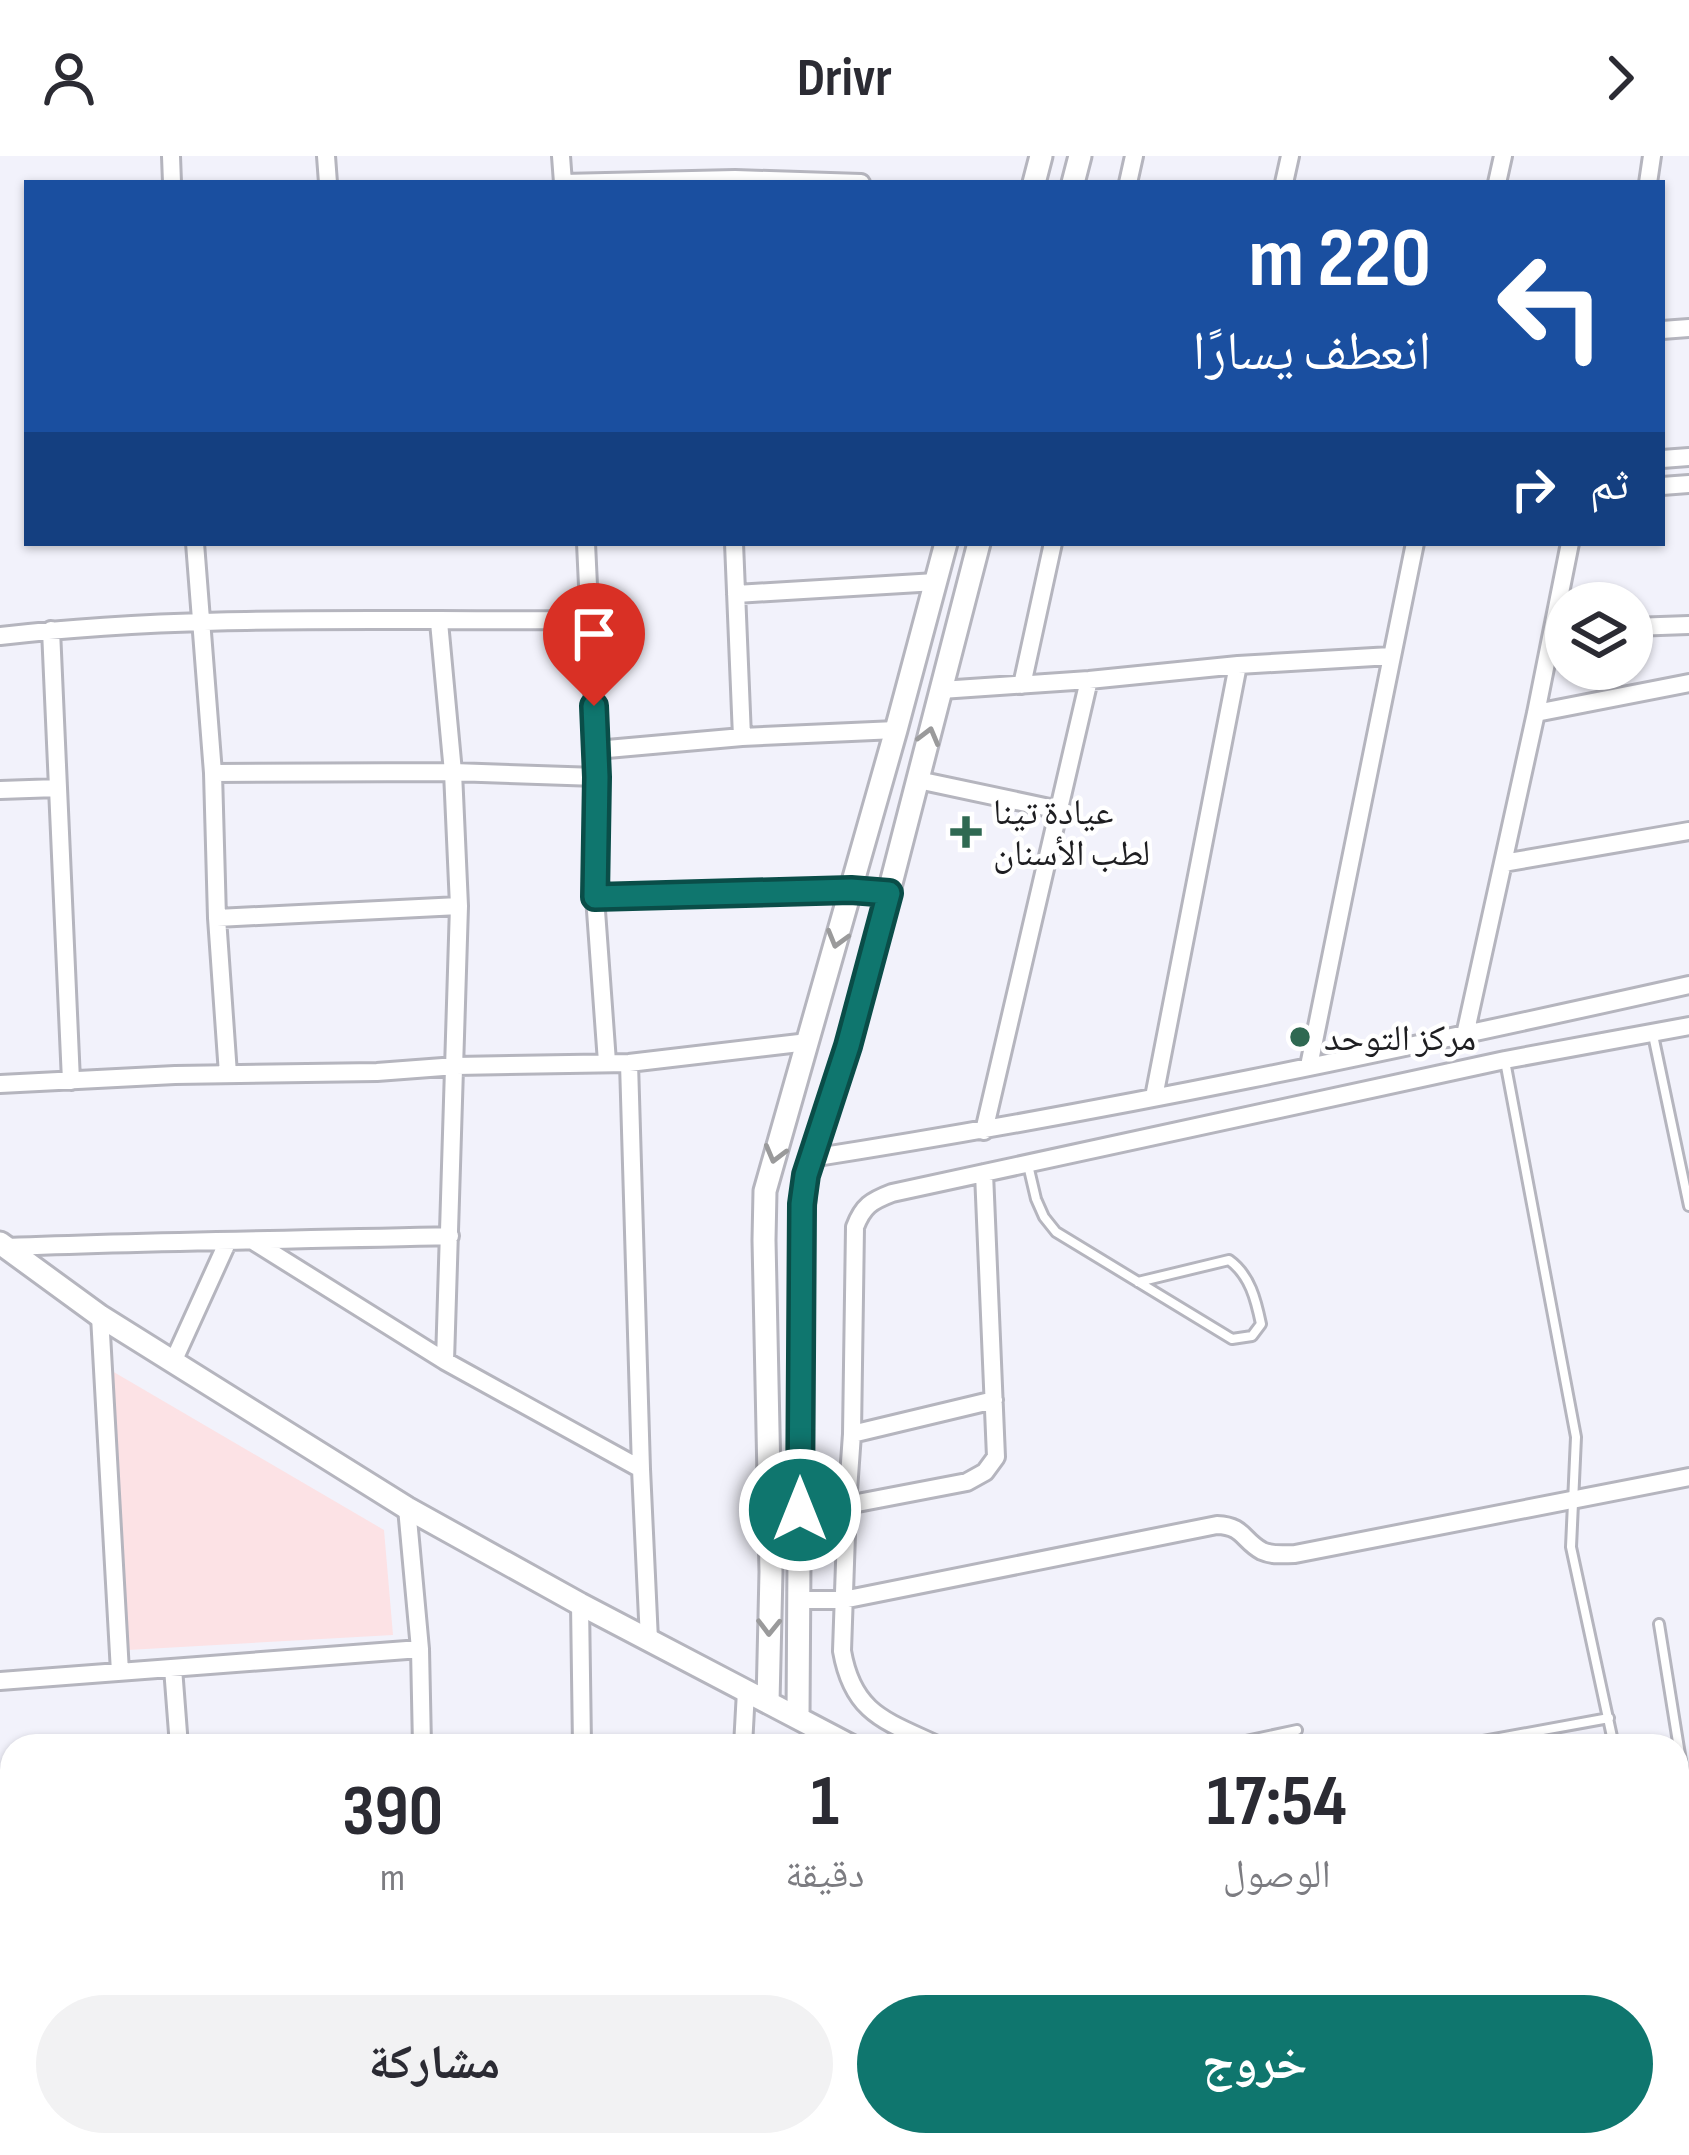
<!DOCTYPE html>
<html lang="ar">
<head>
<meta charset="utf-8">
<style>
  body { margin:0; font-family:"Sofia Sans Condensed","Noto Naskh Arabic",sans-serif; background:#f2f2f3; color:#2b2b33; direction:rtl; height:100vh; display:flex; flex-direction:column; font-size:45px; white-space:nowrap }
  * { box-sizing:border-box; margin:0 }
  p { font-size:39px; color:#7c7c81 }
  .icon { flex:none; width:66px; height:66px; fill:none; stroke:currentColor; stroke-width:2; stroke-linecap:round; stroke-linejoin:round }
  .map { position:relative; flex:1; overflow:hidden; direction:ltr }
  .side { position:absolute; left:0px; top:1578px; width:1689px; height:423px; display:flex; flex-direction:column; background:#fff; border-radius:36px 36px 0 0; box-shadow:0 3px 9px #0004; direction:rtl }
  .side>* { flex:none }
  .banner { position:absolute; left:24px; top:24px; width:1641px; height:366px; border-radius:0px; box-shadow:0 3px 9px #0004; direction:rtl; background:#1a4fa0; color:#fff; overflow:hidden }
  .controls { position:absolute; left:1545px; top:426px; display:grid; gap:24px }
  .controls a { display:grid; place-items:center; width:108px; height:108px; border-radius:50%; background:#fff; box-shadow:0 3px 9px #0004; font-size:60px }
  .pin { position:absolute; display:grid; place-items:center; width:102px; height:102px; color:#fff; margin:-123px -51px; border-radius:50% 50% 50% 0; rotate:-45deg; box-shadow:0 0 12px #0007 }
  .pin .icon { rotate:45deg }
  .me { position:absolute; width:132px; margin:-66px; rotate:0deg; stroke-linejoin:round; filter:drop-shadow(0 0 9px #0008) }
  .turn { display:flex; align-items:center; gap:42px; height:252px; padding:0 36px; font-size:54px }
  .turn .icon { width:156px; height:156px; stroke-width:2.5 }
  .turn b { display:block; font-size:84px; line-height:102px }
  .then { display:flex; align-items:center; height:114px; padding:0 36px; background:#0003; gap:24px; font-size:45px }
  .eta { display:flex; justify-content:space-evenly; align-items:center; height:204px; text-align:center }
  .eta b { font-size:72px; font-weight:700; line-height:84px }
  .action { display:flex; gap:24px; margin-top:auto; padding:24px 36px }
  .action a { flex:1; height:138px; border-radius:72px; background:#0f766e; color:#fff; font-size:48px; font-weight:700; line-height:138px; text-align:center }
  .action a+a { background:#f2f2f3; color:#2b2b33 }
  header { display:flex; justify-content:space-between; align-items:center; height:156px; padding:0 36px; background:#fff; font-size:54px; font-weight:700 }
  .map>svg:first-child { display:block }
  .education { fill:#fce2e5 }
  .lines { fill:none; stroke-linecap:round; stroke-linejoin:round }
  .service-casing { stroke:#b5b5be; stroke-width:14 }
  .minor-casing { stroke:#b5b5be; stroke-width:22 }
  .tertiary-casing { stroke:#b5b5be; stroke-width:27 }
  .service { stroke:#fff; stroke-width:8 }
  .minor { stroke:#fff; stroke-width:16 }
  .tertiary { stroke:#fff; stroke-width:21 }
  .oneway { stroke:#9a9a9b }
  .route-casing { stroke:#0a4d48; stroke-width:30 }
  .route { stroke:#0f766e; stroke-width:21 }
  .poi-dot { fill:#2f6952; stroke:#fff; stroke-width:4.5 }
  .labels { text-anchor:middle; stroke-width:9; stroke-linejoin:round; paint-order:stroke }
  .poi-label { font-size:36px; fill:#1e1e21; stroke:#fff; text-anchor:start }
</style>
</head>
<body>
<header><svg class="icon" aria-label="forward" viewBox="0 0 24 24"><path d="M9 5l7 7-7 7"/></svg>Drivr<svg class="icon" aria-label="person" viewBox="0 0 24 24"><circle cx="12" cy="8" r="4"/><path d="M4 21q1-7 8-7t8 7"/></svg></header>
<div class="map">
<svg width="1689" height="1999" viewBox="0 0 1689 1999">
  <rect width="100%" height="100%" fill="#f2f2fb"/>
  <path class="education" d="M 112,1215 L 384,1374 L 393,1479 L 128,1494 Z"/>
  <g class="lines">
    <g class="service-casing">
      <path id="service" d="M 1653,879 L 1689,1050
        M 1505,905 L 1576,1281 L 1571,1391 L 1614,1590
        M 1028,1009 L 1036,1043 L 1044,1061 L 1056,1076 L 1232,1183 L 1252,1180 L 1261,1168 C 1256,1144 1250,1119 1229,1104 L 1138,1126
        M 1659,1468 L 1686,1636
        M 1222,1590 L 1297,1574
        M 1456,1590 L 1609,1562"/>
    </g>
    <g class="minor-casing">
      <path id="minor" d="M 171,0 L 172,27
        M 326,0 L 328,27
        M 561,0 L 563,27 L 735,23 L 861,27
        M 1128,27 L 1134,0
        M 1284,27 L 1290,0
        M 1497,27 L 1503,0
        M 1648,27 L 1652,0
        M 1662,174 L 1689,172
        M 1662,303 L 1689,301
        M 1662,330 L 1689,328
        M 195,387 L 213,617 L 217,762 L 228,918
        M 586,387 L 597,621 L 595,741 L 607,906
        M 734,387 L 742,581
        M 736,438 L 936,426
        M 439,466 L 453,616 L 459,750 L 445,1205
        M 1632,471 L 1689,469
        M 51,474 L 71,925
        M 0,480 C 196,457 393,466 590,464
        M 1022,529 L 1053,387
        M 941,534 L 1089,524 L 1238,509 L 1391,500
        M 1536,557 L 1689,527
        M 596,594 L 742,581 L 896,574
        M 213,617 L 453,616 L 597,621
        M 918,624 L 1059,654
        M 0,634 L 58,632
        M 1503,707 L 1689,675
        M 595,741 L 851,734
        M 217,762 L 459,750
        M 1465,879 L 1536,557 L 1570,387
        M 629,907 L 641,1313 L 649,1484
        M 1309,910 L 1415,387
        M 0,928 L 175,919 L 377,916 L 456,910 L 629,907 L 808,886
        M 1154,941 L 1238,509
        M 984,975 L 1089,524
        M 811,1002 C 1106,956 1398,894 1689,829
        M 253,1085 L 445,1205 L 641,1313
        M 8,1091 C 155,1085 302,1084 450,1080
        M 100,1160 L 120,1516
        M 173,1206 L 228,1085
        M 852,1278 L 994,1244
        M 847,1349 L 967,1326 L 985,1316 L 996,1301 L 984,1017
        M 407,1352 L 420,1493 L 422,1590
        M 799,1444 L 843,1444 L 1217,1369 C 1244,1370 1242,1384 1262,1395 C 1273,1400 1284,1398 1295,1398 L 1689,1321
        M 580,1448 L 582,1590
        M 173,1512 L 179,1590
        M 0,1525 L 420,1493
        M 743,1590 L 746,1535
        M 939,1590 C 886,1565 853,1558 842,1495 L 847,1349 L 852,1278 L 855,1071 C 863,1050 871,1045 892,1037 L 1505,904 L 1689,870
        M 1677,1639 L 1689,1637
        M 0,1664 L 12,1664
        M 0,1809 L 12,1808
        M 0,1963 L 12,1962
        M 134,1989 L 134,1999
        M 289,1989 L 289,1999
        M 736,1989 L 737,1999
        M 827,1989 L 830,1999
        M 901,1989 L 904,1999
        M 956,1989 L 959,1999
        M 1038,1989 L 1040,1999
        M 1124,1989 L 1125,1999
        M 1199,1989 L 1200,1999
        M 1337,1989 L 1338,1999
        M 1506,1989 L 1509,1999
        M 1644,1989 L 1646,1999"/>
    </g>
    <g class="tertiary-casing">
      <path id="tertiary" d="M 1034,27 L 1041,0
        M 1073,27 L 1080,0
        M 0,1087 L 100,1160 L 407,1352 L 580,1448 L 851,1590
        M 768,1546 L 771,1416 L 764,1084 L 765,1035 L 896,574 L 946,387
        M 798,1561 L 801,1085 L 806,1019 L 849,890 L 979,387
        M 1677,1674 L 1689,1672"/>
    </g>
    <use href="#service" class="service"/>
    <use href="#minor" class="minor"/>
    <use href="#tertiary" class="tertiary"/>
  </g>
  <defs><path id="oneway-chevron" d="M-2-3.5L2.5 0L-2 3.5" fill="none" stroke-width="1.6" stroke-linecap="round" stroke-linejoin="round" transform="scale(3)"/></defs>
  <g class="oneway">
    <use href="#oneway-chevron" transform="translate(929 580) rotate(-75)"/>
    <use href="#oneway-chevron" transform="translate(837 783) rotate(106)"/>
    <use href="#oneway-chevron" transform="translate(775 998) rotate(105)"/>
    <use href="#oneway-chevron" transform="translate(769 1471) rotate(91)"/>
  </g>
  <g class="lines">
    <g class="route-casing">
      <path id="route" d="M 594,550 L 597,621 L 595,741 L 851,734 L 889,737 L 848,890 L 806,1019 L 802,1048 L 800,1354"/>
    </g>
    <use href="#route" class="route"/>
  </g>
  <g class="poi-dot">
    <path d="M960 658h12v12h12v12h-12v12h-12v-12h-12v-12h12z"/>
    <circle cx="1300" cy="881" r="12"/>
  </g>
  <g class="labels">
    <g class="poi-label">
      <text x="993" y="668">عيادة تينا<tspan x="993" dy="41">لطب الأسنان</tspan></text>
      <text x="1324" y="894">مركز التوحد</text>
    </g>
  </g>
</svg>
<div class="controls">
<a><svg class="icon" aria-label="layers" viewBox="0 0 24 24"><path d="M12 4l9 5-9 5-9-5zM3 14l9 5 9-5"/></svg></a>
</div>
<div class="pin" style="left:594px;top:550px;background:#d93025"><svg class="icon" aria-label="arrive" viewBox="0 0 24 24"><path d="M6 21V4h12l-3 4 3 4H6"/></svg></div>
<svg class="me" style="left:800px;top:1354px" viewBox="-20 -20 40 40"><circle r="17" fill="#0f766e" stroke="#fff" stroke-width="3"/><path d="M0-11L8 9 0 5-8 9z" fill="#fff"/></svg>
<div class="banner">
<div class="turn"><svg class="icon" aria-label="left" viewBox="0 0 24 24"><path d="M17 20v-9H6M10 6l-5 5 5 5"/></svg><div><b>220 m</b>انعطف يسارًا</div></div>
<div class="then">ثم<svg class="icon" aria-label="right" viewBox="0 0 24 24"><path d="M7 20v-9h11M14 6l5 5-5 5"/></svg></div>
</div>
<section class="side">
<div class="eta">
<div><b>17:54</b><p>الوصول</p></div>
<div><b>1</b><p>دقيقة</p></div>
<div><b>390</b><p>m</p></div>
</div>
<div class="action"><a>خروج</a><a>مشاركة</a></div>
</section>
</div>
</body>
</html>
